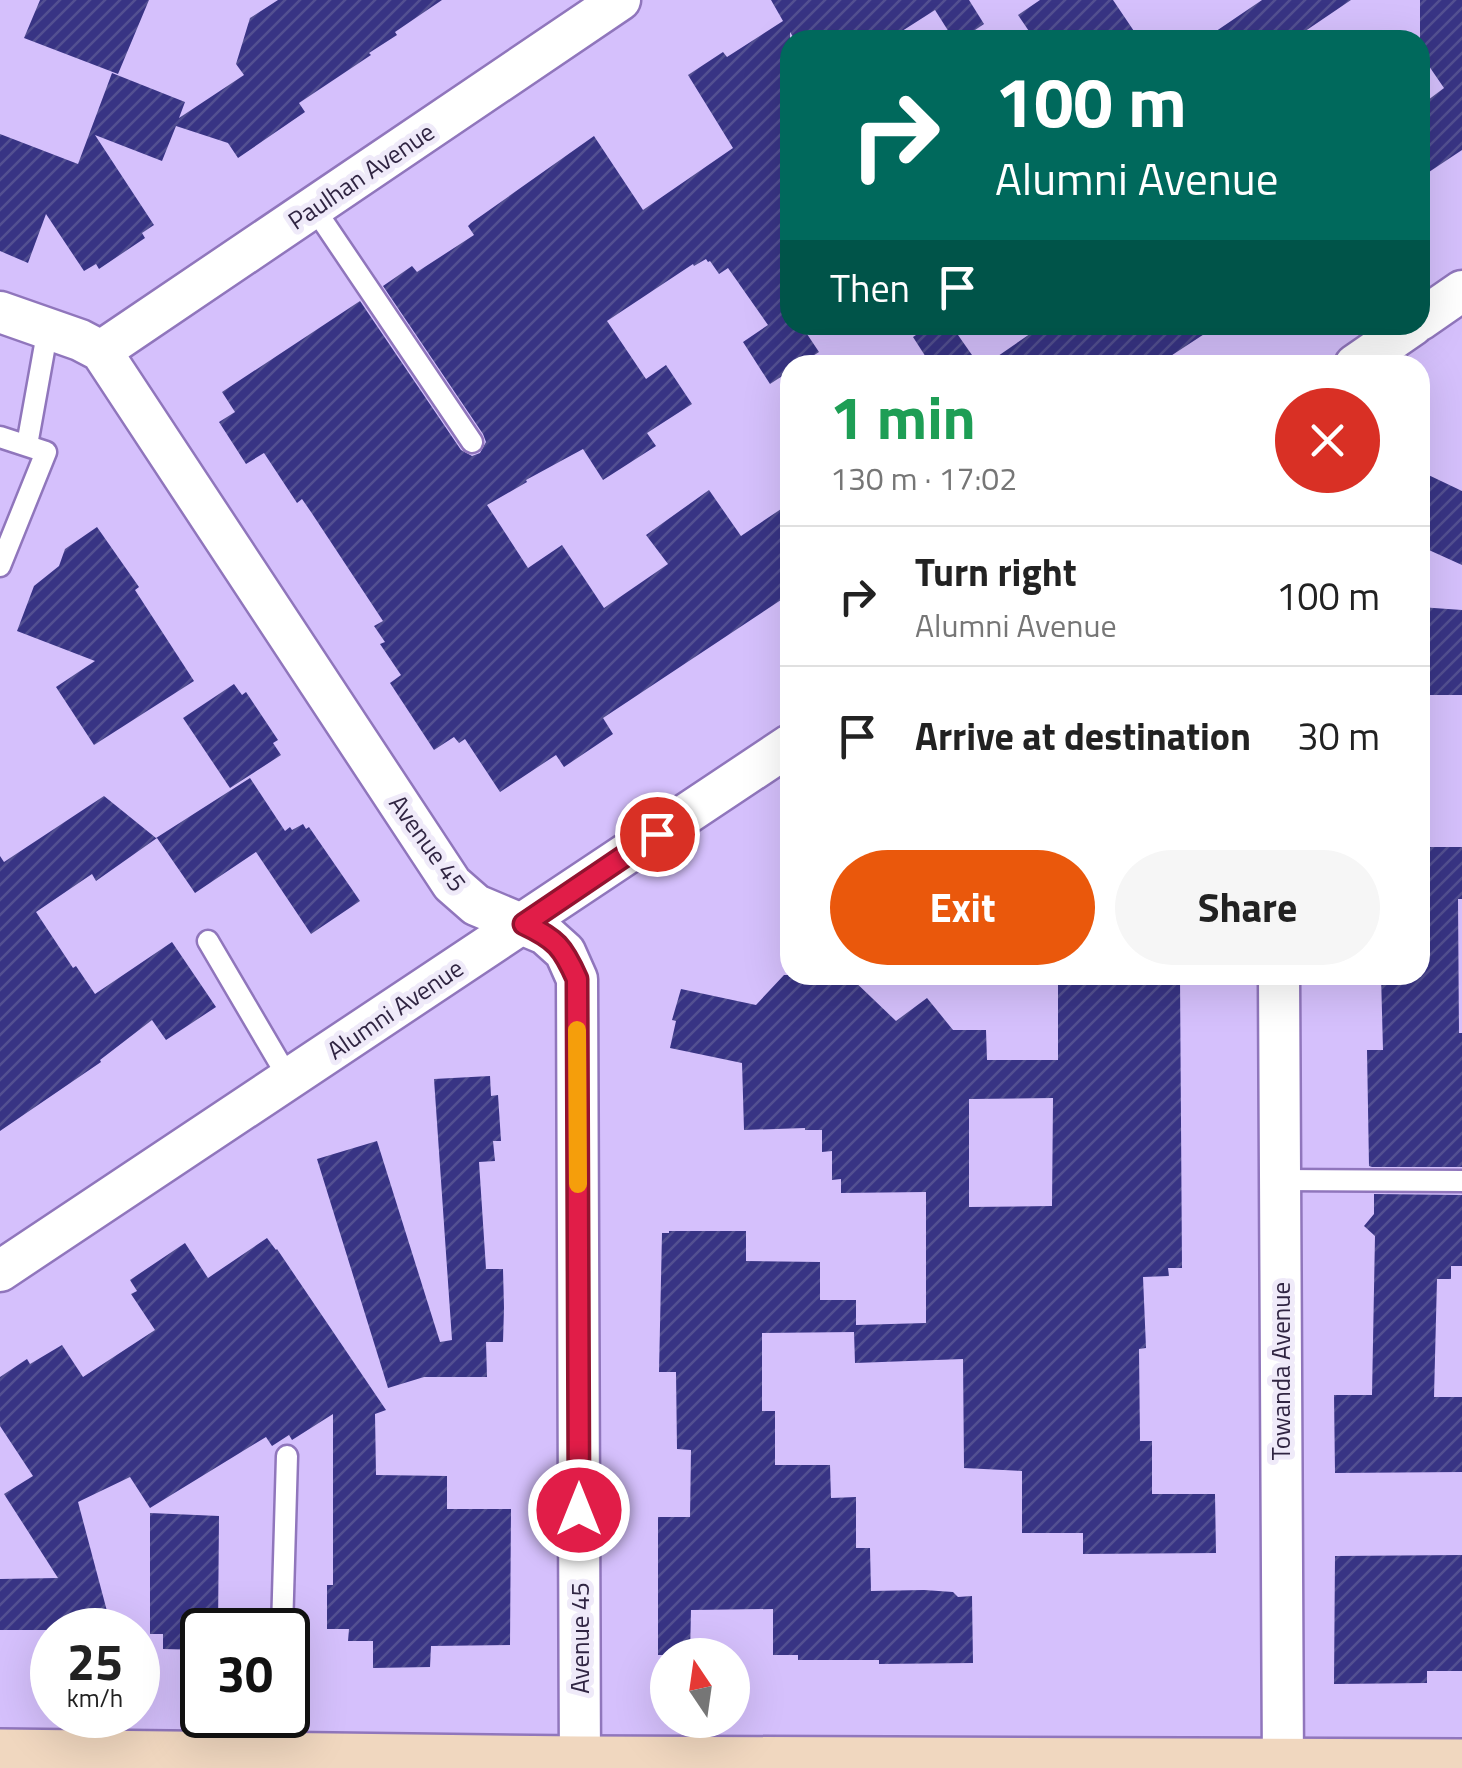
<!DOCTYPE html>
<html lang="en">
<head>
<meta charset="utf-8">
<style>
  body { margin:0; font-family:"Titillium Web",sans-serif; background:#f6f6f6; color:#222; height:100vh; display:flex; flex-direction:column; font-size:38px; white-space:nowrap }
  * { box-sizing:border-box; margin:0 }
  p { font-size:32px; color:#767676 }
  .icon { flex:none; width:55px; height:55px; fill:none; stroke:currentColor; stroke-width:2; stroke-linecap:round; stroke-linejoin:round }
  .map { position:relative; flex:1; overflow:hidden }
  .sheet { position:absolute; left:780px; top:355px; width:650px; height:630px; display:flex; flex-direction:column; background:#fff; border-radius:30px; box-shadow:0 10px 40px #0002 }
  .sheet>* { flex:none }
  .top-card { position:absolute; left:780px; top:30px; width:650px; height:305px; border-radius:30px; box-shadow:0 10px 40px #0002; background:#00695c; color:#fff; overflow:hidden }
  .needle { width:65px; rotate:347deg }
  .fabs { position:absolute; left:650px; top:1638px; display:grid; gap:20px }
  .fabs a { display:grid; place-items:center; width:100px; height:100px; border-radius:50%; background:#fff; box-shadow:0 10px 40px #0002; font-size:50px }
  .speed { position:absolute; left:30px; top:1608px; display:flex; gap:20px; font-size:50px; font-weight:700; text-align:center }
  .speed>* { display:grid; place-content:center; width:130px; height:130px; border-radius:50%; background:#fff; box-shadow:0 10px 40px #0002; line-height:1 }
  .speed small { font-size:25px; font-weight:400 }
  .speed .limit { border:5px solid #111; border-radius:15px; background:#fff; color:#111 }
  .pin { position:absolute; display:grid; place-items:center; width:85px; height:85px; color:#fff; margin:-42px; border:5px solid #fff; border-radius:50%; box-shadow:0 2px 10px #0007 }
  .me { position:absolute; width:110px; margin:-55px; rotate:0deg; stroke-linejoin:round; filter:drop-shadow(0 0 8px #0008) }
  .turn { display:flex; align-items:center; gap:35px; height:210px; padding:0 50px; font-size:45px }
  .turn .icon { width:130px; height:130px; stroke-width:2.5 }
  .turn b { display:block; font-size:70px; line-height:85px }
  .then { display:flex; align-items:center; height:95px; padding:0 50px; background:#0003; gap:20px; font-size:38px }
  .round { display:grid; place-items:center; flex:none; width:105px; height:105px; border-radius:52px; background:#f6f6f6 }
  .overview { display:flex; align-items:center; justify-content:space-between; height:170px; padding:0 50px }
  h1 { font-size:60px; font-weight:700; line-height:75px; color:#1e9e55 }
  .action { display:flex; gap:20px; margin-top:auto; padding:20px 50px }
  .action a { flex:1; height:115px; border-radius:60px; background:#ea580c; color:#fff; font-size:40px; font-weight:700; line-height:115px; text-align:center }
  .action a+a { background:#f6f6f6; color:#222 }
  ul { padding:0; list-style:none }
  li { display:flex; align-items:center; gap:30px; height:140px; padding:0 50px; border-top:2px solid #e0e0e0 }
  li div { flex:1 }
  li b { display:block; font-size:38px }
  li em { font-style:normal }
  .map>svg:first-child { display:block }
  .building { fill:url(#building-hatch); fill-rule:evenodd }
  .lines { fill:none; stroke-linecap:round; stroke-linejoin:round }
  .lane-casing { stroke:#9076bc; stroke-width:25 }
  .street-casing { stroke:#9076bc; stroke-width:45 }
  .secondary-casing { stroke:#9076bc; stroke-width:60 }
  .lane { stroke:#fff; stroke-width:20 }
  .street { stroke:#fff; stroke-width:40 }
  .secondary { stroke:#f0d7bf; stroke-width:55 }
  .route-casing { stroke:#92132f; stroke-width:25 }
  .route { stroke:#e11d48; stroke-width:18 }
  .slow { stroke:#f59e0b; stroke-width:18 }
  .labels { text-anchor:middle; stroke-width:10; stroke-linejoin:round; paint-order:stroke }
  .street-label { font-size:25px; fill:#302542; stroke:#efeaf9 }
</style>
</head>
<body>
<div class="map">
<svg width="1462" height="1768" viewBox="0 0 1462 1768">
  <defs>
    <pattern id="building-hatch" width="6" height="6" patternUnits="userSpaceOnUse" patternTransform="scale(2.5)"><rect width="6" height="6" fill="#383484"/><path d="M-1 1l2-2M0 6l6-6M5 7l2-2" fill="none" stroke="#535091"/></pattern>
  </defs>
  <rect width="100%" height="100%" fill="#d5c0fc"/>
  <path class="building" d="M 40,0 L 149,0 L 118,74 L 24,38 Z
    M 278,0 L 442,0 L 395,32 L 397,35 L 369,53 L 371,55 L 299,103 L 305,112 L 238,158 L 228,143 L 176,126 L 162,161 L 95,135 L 154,225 L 142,233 L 145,238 L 99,269 L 96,264 L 84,271 L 46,214 L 28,263 L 0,251 L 0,134 L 78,164 L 112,73 L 185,102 L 179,118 L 244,75 L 236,64 L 250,18 Z
    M 771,0 L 969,0 L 984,24 L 960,40 L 954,40 L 935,10 L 888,40 L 795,40 L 790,32 L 790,325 L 801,325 L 819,352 L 799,365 L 790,365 L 790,371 L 770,384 L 743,342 L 768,325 L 728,268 L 719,274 L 710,261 L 708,262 L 706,259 L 694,266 L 693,264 L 607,321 L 646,379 L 666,365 L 692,404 L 647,433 L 656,446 L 603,480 L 583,449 L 526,480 L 527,482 L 487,505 L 528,568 L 562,545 L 604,608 L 668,564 L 646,535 L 709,490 L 741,536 L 790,503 L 790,594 L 603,718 L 613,734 L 564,767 L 556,755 L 500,792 L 465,739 L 459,743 L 454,737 L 434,750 L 390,683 L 401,675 L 380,644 L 385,642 L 374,626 L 383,621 L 311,512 L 302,499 L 297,503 L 264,453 L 246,464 L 219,422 L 235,412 L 222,392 L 360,301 L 461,450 L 472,456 L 480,453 L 486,442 L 483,434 L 383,286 L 412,266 L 417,272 L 474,235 L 468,226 L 471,223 L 594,136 L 643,210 L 733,148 L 688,75 L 723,52 L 727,57 L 783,21 Z
    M 1040,0 L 1113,0 L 1140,40 L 1035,40 L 1018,15 Z
    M 1262,0 L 1351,0 L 1292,40 L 1203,40 Z
    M 1420,0 L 1462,0 L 1462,150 L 1420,178 L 1420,106 L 1444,88 L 1420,53 Z
    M 931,325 L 951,325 L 979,365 L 931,365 L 913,337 Z
    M 1043,325 L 1218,325 L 1157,365 L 985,365 Z
    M 1420,471 L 1462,491 L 1462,565 L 1420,546 Z
    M 97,527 L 139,587 L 135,590 L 194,681 L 94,745 L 56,687 L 95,661 L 17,631 L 34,586 L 59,566 L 65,549 Z
    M 1420,607 L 1462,610 L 1462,695 L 1420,695 Z
    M 234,684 L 242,695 L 246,692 L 278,740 L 273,743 L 281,755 L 230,788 L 183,718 Z
    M 250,778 L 285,831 L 290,827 L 292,830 L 303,824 L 306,829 L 309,827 L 360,901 L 311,934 L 256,852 L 195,893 L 157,838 L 96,881 L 92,874 L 36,912 L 73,968 L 76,966 L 95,994 L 172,942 L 216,1007 L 166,1040 L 152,1020 L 100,1060 L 101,1062 L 0,1131 L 0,856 L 4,862 L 104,796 L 156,838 Z
    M 1420,847 L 1462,847 L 1462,899 L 1458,899 L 1459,1033 L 1462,1033 L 1462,1167 L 1372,1167 L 1369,1166 L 1367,1050 L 1383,1050 L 1381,975 L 1420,975 Z
    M 784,975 L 848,975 L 896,1021 L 927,998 L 953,1030 L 986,1030 L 987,1060 L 1058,1060 L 1058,975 L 1180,975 L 1182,1268 L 1168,1268 L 1169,1276 L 1143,1277 L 1146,1348 L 1139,1349 L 1140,1441 L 1152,1441 L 1152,1494 L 1215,1494 L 1216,1553 L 1083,1554 L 1083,1533 L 1022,1533 L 1022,1471 L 964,1468 L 963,1359 L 855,1363 L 854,1332 L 762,1333 L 762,1411 L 775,1411 L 775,1465 L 830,1465 L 831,1498 L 856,1497 L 856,1548 L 870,1548 L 871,1591 L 924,1590 L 953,1592 L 958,1597 L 972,1596 L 973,1663 L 879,1664 L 879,1660 L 798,1660 L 798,1655 L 773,1655 L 773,1609 L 691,1610 L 690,1655 L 658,1655 L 658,1517 L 690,1517 L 691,1450 L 677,1449 L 676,1372 L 659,1372 L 662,1233 L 669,1233 L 669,1231 L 746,1231 L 746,1261 L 820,1262 L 820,1300 L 856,1300 L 856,1325 L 926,1323 L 926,1192 L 841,1193 L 841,1179 L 832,1180 L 832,1151 L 822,1152 L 822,1130 L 805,1130 L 805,1128 L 744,1130 L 742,1063 L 670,1048 L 676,1021 L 672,1020 L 681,989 L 756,1005 ZM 1053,1098 L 1052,1206 L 969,1207 L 969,1099 Z
    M 490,1076 L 491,1096 L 498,1095 L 501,1141 L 493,1141 L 495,1161 L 479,1162 L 486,1269 L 503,1269 L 504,1308 L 503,1342 L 486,1342 L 487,1377 L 424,1377 L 388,1388 L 317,1159 L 377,1141 L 440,1342 L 452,1340 L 434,1079 Z
    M 1374,1194 L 1462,1195 L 1462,1266 L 1451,1266 L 1451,1279 L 1437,1279 L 1434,1397 L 1462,1397 L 1462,1472 L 1335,1473 L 1334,1395 L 1372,1395 L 1375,1236 L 1364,1226 L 1374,1214 Z
    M 267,1238 L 276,1250 L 277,1249 L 386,1410 L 375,1414 L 376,1475 L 447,1476 L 447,1509 L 511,1509 L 510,1645 L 431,1646 L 430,1667 L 373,1668 L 373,1641 L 348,1641 L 349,1629 L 327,1629 L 327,1585 L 333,1585 L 333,1414 L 292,1440 L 289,1435 L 272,1446 L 266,1437 L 150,1508 L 130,1477 L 78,1502 L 112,1630 L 0,1630 L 0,1579 L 58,1578 L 4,1494 L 33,1476 L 0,1426 L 0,1377 L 27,1359 L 30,1364 L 62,1345 L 83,1377 L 155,1330 L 131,1294 L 137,1291 L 130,1280 L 185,1243 L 208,1278 Z
    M 150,1513 L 219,1516 L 218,1630 L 202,1630 L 202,1650 L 163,1649 L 163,1634 L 150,1634 Z
    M 1462,1555 L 1462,1671 L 1427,1671 L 1427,1683 L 1334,1684 L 1335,1556 Z"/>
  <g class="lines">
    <g class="lane-casing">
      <path id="lane" d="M 314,208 L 472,442
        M 0,437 L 46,452 L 0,566
        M 27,445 L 48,328
        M 208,941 L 289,1079
        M 1280,1180 L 1462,1181
        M 282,1630 L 287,1456
        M 281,1759 L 282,1715"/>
    </g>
    <g class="street-casing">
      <path id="street" d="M 0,312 L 80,340 L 101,351 L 452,884 L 476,905 L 545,934 L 565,952 L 577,979 L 580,1768
        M 1420,320 L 1462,291
        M 101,351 L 620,0
        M 1355,365 L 1413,325
        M 1279,975 L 1283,1768
        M 0,1271 L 790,745"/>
    </g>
    <g class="secondary-casing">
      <path id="secondary" d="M 0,1757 L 580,1764 L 1462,1767"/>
    </g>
    <use href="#lane" class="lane"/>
    <use href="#street" class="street"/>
    <use href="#secondary" class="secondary"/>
  </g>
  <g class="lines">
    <g class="route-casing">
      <path id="route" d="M 579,1510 L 577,979 C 563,947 556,939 524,924 L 657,834"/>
    </g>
    <use href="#route" class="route"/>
    <path class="slow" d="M 577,1030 L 578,1184"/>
  </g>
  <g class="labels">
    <g class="street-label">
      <text transform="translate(361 176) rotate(-34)" y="9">Paulhan Avenue</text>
      <text transform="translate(428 843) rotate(54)" y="9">Avenue 45</text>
      <text transform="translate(395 1009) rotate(-34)" y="9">Alumni Avenue</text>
      <text transform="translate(1281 1371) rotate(-90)" y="9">Towanda Avenue</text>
      <text transform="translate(580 1638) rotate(-90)" y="9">Avenue 45</text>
    </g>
  </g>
</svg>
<div class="fabs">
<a><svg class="needle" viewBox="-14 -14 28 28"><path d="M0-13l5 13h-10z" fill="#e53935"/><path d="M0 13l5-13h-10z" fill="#767676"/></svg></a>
</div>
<div class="speed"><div>25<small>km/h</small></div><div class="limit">30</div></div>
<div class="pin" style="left:657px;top:834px;background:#d93025"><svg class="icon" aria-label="arrive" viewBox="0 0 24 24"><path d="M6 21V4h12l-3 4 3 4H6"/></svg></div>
<svg class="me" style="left:579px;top:1510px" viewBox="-20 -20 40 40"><circle r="17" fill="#e11d48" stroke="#fff" stroke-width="3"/><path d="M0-11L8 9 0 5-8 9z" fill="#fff"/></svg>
<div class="top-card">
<div class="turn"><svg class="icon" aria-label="right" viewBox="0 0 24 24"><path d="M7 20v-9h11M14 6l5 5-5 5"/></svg><div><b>100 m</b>Alumni Avenue</div></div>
<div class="then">Then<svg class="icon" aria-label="arrive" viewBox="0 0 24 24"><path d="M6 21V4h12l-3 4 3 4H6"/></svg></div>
</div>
<section class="sheet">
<div class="overview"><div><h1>1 min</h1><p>130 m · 17:02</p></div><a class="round" style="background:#d93025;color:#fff"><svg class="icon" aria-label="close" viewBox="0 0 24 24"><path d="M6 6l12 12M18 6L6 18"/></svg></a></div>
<ul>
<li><svg class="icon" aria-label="right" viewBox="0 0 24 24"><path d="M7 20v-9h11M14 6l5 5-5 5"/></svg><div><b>Turn right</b><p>Alumni Avenue</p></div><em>100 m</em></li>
<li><svg class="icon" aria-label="arrive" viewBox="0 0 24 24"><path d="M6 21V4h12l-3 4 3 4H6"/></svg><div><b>Arrive at destination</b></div><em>30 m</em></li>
</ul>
<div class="action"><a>Exit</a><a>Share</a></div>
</section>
</div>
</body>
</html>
